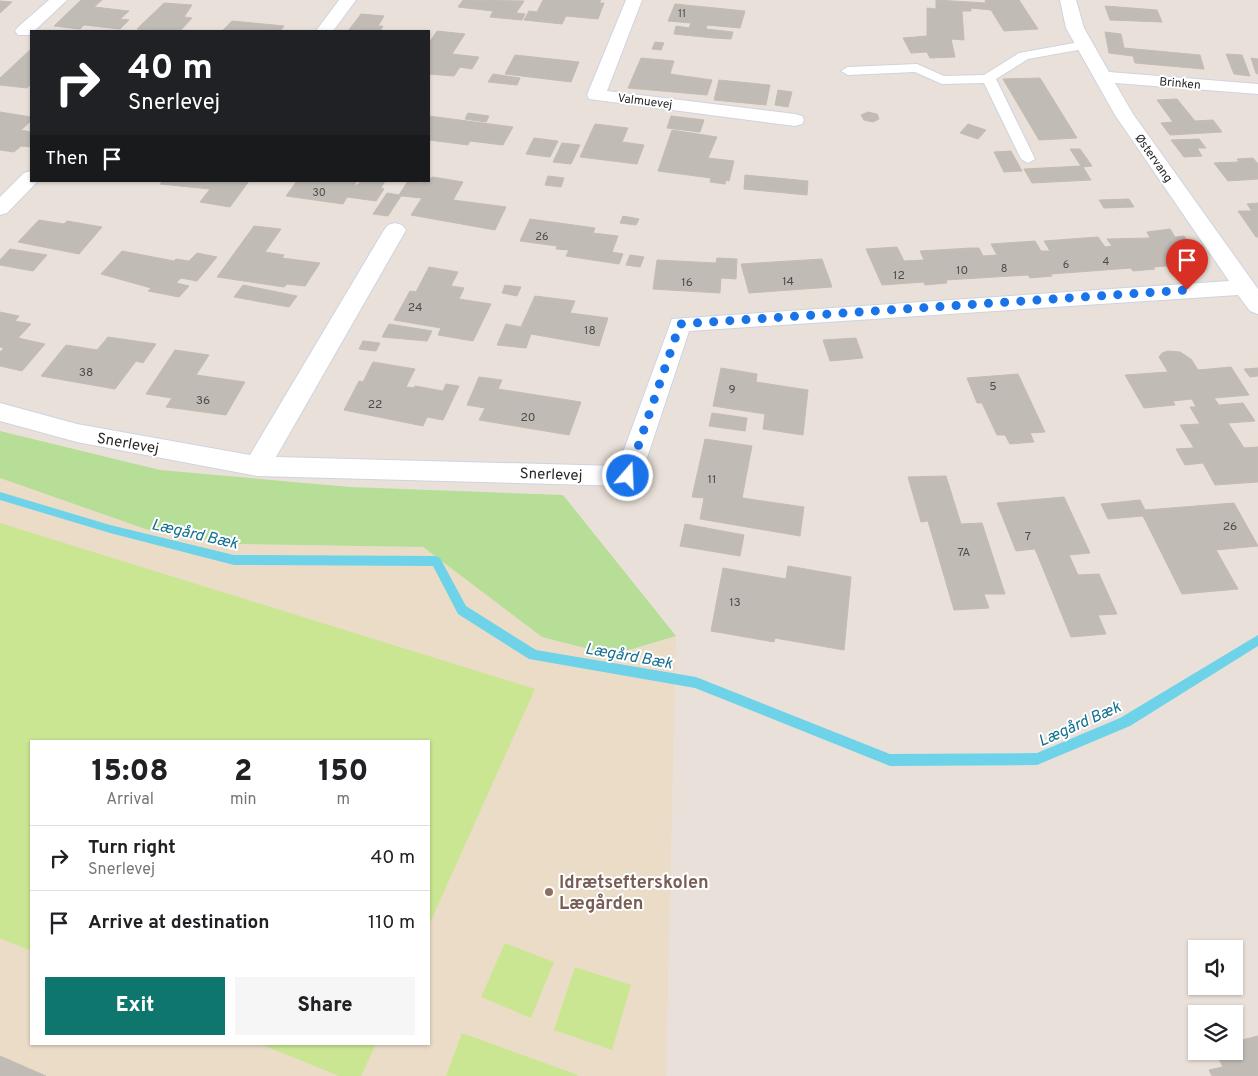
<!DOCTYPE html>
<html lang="en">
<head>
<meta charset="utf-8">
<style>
  body { margin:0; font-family:Overpass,sans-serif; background:#f6f6f6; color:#202124; height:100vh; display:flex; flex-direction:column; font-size:19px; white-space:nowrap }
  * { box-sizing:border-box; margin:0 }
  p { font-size:16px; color:#757577 }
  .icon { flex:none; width:28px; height:28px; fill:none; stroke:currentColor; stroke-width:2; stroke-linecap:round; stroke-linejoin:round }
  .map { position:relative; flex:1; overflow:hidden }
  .panel { position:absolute; left:30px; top:740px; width:400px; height:305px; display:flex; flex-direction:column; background:#fff; border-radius:0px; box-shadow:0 1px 4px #0004 }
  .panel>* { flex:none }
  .hud { position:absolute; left:30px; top:30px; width:400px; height:152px; border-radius:0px; box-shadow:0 1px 4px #0004; background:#202124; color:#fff; overflow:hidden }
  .controls { position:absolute; left:1188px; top:940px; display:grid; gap:10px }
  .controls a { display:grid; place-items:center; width:55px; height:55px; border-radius:0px; background:#fff; box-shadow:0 1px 4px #0004; font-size:25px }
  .pin { position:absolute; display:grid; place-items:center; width:42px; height:42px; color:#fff; margin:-51px -21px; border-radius:50% 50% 50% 0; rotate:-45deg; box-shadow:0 0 5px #0007 }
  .pin .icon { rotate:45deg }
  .me { position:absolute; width:55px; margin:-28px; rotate:19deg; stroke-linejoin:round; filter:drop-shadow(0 0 4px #0008) }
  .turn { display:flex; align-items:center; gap:18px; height:105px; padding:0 15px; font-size:22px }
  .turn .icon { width:65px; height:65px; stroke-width:2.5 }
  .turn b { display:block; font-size:35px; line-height:42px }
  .then { display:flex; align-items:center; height:48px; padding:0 15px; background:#0003; gap:10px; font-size:19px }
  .eta { display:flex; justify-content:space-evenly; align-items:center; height:85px; text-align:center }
  .eta b { font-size:30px; font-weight:800; line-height:35px }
  .action { display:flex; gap:10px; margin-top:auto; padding:10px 15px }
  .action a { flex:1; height:58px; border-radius:0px; background:#0f766e; color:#fff; font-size:20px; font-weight:800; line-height:58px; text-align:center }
  .action a+a { background:#f6f6f6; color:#202124 }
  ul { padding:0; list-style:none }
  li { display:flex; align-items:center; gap:15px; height:65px; padding:0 15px; border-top:1px solid #e0e0e0 }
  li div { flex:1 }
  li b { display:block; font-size:19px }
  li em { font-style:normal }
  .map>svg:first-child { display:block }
  .education { fill:#ebdcc8; fill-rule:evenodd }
  .green { fill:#b6de97 }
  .pitch { fill:#cae692 }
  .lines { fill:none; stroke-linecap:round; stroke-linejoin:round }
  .stream { fill:#6ed3e8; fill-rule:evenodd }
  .building { fill:#c1bbb6; stroke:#c4bcb3 }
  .service-casing { stroke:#ced3e0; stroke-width:2 }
  .minor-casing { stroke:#ced3e0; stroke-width:2 }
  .service { fill:#fff; fill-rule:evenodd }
  .minor { fill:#fff; fill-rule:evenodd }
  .route { stroke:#1a73e8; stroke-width:9; stroke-dasharray:0 16.2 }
  .education-dot { fill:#8d6e63; stroke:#fff; stroke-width:2 }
  .labels { text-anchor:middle; stroke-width:4; stroke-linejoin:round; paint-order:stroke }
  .far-number-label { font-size:11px; fill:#4e4c4b }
  .far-street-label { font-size:12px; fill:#272727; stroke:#fff }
  .number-label { font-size:12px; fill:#4e4c4b }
  .street-label { font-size:15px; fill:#272727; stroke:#fff }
  .water-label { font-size:16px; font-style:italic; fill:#127090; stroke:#fff }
  .near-education-label { font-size:18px; font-weight:bold; fill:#785e54; stroke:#fff; text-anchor:start }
</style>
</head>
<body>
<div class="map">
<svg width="1258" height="1076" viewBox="0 0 1258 1076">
  <rect width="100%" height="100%" fill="#e9e1d9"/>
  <path class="education" d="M 0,478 L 154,532 L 239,544 L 423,547 L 542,637 L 612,655 L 676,636 L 666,1076 L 0,1076 ZM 31,741 L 429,741 L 429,1044 L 31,1044 Z"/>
  <path class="green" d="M 0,431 L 160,470 L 350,487 L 563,495 L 676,636 L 612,655 L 542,637 L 423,547 L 239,544 L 154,532 L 0,478 Z"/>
  <path class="pitch" d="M 0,523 L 535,689 L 429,925 L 429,741 L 31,741 L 31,951 L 0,938 Z
    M 505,943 L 554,962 L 531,1018 L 481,997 Z
    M 575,967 L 631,985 L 612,1050 L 554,1030 Z
    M 462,1033 L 578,1075 L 577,1076 L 446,1076 Z
    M 260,1044 L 376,1044 L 361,1076 L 339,1076 Z"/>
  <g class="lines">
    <path class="stream" d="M 0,492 L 110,525 L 234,555 L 436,556 L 440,558 L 466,606 L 536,650 L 696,677 L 890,754 L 1037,753 L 1120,718 L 1258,635 L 1258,646 L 1130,726 L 1037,765 L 890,766 L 695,688 L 529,659 L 458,614 L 433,566 L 234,565 L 110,533 L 0,500 Z"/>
  </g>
  <path class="building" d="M 81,0 L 102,0 L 94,7 L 129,11 L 120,19 L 129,20 L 120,29 L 84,25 L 80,29 L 54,26 Z
    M 463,0 L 524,1 L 516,13 L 525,14 L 522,20 L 490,17 L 493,11 L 458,7 Z
    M 543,0 L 601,0 L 599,3 L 604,3 L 598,19 L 566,16 L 562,24 L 524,20 L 529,11 L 537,12 Z
    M 936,0 L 986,3 L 985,0 L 1019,0 L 1038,29 L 1004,31 L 991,10 L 971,8 L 971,11 L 962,11 L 964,40 L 951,39 L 955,57 L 930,58 L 927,52 L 911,53 L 903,38 L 927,36 L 927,8 L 936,9 Z
    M 0,1 L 12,2 L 0,13 Z
    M 164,3 L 192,5 L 184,17 L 192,18 L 180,31 L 147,31 L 149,30 L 137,29 Z
    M 675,4 L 745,11 L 740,28 L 707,25 L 706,29 L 733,32 L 731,39 L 714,38 L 674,34 L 676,26 L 689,28 L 691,23 L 668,21 Z
    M 1105,6 L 1157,10 L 1162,22 L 1110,20 Z
    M 361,14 L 384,16 L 378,26 L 383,26 L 380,31 L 348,31 Z
    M 232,21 L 284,26 L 280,31 L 222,31 Z
    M 437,31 L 465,34 L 452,54 L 479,57 L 472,69 L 460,67 L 454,76 L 429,74 L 429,43 Z
    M 1105,32 L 1121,34 L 1124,48 L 1200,55 L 1204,69 L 1135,63 L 1133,56 L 1109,53 Z
    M 655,42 L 664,43 L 661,50 L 652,49 Z
    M 31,49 L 31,84 L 27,88 L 0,85 L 0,78 Z
    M 1226,54 L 1242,55 L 1250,76 L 1234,74 Z
    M 515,55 L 579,62 L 571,82 L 505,74 Z
    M 641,58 L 674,61 L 670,74 L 712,80 L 707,95 L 628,88 Z
    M 1251,58 L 1258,59 L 1258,74 L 1256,73 Z
    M 493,74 L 520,78 L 517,85 L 488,82 Z
    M 1040,78 L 1077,138 L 1039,140 L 1003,79 Z
    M 719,80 L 770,85 L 766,105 L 714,100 Z
    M 778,90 L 792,92 L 788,107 L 775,105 Z
    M 1177,99 L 1195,121 L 1213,120 L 1222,132 L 1170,135 L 1161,123 L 1173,122 L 1157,100 Z
    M 0,112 L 31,117 L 31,121 L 21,130 L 31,132 L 31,147 L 21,146 L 14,152 L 0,150 Z
    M 868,112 L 877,114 L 879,119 L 873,122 L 864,120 L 861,115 Z
    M 468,113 L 489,116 L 486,122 L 465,119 Z
    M 429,116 L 513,127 L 503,145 L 470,141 L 468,145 L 429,140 Z
    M 671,116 L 704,120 L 700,132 L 667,128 Z
    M 595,124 L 628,128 L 622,142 L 644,145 L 637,164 L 580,157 Z
    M 968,124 L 986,130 L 978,139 L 960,133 Z
    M 672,130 L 717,137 L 708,158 L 734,161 L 729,181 L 726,180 L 725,184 L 710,182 L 711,178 L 658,171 Z
    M 534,138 L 558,141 L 550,157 L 526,154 Z
    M 1199,139 L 1206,148 L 1197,148 L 1202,156 L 1184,157 L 1171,140 Z
    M 562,143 L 580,145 L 571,164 L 553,162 Z
    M 1070,149 L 1080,149 L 1092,166 L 1083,167 L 1091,180 L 1032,183 L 1024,169 L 1081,166 Z
    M 1011,151 L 1022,171 L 1004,172 L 994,152 Z
    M 1253,158 L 1258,164 L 1258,179 L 1228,181 L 1214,163 L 1239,162 L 1237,159 Z
    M 745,175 L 808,181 L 807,195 L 744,189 Z
    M 548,176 L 564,178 L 561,187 L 545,185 Z
    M 433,177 L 463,182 L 453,200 L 506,207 L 495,230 L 411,215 L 422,198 L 401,196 L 388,216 L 373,214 L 387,193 L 399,195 L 408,181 L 419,183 L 429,181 L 429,179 Z
    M 163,181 L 249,181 L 230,207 L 200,202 L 210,189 L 160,184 Z
    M 297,181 L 353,181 L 356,182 L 354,185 L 358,185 L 361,181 L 385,181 L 381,188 L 384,189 L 376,201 L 347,197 L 343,204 L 286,196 Z
    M 1129,199 L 1134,207 L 1104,208 L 1099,200 Z
    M 1258,203 L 1258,237 L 1256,237 L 1238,211 L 1252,211 L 1247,204 Z
    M 623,216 L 639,219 L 636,225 L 620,223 Z
    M 530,219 L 595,228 L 593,233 L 618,236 L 612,252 L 623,254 L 619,264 L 566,256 L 569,250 L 556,249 L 557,246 L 520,241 Z
    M 39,220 L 64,224 L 67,221 L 102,227 L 79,254 L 18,242 Z
    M 254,226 L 281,229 L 265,252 L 284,255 L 282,258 L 320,263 L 305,286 L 287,284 L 284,287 L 217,277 Z
    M 1170,229 L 1175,237 L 1184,236 L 1189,243 L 1180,244 L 1194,264 L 1153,267 L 1155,269 L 1133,271 L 1131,268 L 1051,274 L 1052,276 L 1030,278 L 1028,275 L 946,280 L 947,283 L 925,285 L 924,282 L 882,285 L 866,249 L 897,247 L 904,261 L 924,260 L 920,251 L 971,248 L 979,248 L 983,256 L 997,255 L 991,244 L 1035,241 L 1041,251 L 1050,251 L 1044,241 L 1098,237 L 1105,247 L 1112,246 L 1107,239 L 1150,238 L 1147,232 Z
    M 10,249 L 47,255 L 33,271 L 0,265 L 0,260 Z
    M 122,251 L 174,261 L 176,259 L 189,261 L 197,253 L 217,257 L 197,281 L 181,278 L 176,283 L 189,286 L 179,297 L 148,291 L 151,288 L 101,274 Z
    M 630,255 L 644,257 L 640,267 L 626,265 Z
    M 717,258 L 737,259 L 736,279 L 721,278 L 720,293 L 653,289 L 657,260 L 716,263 Z
    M 822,259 L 832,287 L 749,293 L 741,264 Z
    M 429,267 L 458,272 L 451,286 L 464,288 L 459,299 L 491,304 L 473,341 L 438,335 L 441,328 L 394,320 L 410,291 L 416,292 Z
    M 243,285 L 297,296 L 289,307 L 234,297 Z
    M 505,285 L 521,287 L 517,296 L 502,293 Z
    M 535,296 L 575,301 L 570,313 L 608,318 L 599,346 L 531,334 L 526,348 L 497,345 L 506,324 L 521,327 Z
    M 0,312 L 19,316 L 15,321 L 31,324 L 18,338 L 45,344 L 22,371 L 0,366 L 0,352 L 4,348 L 0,347 Z
    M 389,324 L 432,331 L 427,341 L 382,337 Z
    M 108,337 L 156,344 L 143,363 L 136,361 L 115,389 L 41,376 L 66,345 L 97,350 Z
    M 856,338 L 863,358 L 830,361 L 823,340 Z
    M 363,341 L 380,343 L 376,351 L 359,349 Z
    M 175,350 L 209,355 L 196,375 L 245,382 L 226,415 L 166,407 L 172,398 L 146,394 Z
    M 1168,351 L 1180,352 L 1191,359 L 1198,370 L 1231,367 L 1249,395 L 1214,398 L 1219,405 L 1243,403 L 1255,421 L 1228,423 L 1244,448 L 1258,447 L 1258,482 L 1215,485 L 1203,463 L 1185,465 L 1176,449 L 1194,448 L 1180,425 L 1200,424 L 1190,407 L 1196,407 L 1192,399 L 1173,401 L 1175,405 L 1144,408 L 1125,375 L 1168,372 L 1159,357 L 1162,353 Z
    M 373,362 L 415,369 L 406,387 L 414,388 L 415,386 L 443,391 L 446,384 L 459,386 L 443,420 L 427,417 L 423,426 L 344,410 L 359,381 L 363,382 Z
    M 721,368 L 757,374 L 756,382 L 808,390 L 803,435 L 763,429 L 765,414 L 713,406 Z
    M 1258,368 L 1258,376 L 1250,377 L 1244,369 Z
    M 1018,374 L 1045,432 L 1030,433 L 1034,442 L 1010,444 L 1005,435 L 997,435 L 982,403 L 977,403 L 967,378 Z
    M 479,377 L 502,380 L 498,389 L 581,402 L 569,435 L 479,420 L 485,408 L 467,405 Z
    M 712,413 L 747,418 L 745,431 L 709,426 Z
    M 705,439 L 752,446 L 742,498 L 804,507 L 800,536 L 700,519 L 704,498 L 692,497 Z
    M 946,476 L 961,524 L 982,523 L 1005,594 L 984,594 L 989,608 L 954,610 L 928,521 L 921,522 L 908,477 Z
    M 1064,497 L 1090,553 L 1069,555 L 1078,575 L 1099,574 L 1117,614 L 1098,615 L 1106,634 L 1071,637 L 1035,549 L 1016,551 L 997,503 Z
    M 1140,500 L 1145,510 L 1234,503 L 1258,546 L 1216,550 L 1238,589 L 1182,594 L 1143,516 L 1108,519 L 1101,504 Z
    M 685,524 L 744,535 L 740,556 L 680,546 Z
    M 788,566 L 851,577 L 844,650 L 775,638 L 774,642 L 711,631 L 723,568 L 786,579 Z
    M 1258,1036 L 1258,1076 L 1212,1076 L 1209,1070 L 1223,1067 L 1215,1051 L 1234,1051 L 1234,1042 Z
    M 0,1056 L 46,1076 L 0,1076 Z"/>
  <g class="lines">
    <g class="service-casing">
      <path id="service" d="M 1085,41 L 1091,45 L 1089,48 L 1028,59 L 996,79 L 1035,159 L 1028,163 L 1021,159 L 984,83 L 942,84 L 915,72 L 848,75 L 841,71 L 848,67 L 917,64 L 944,76 L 984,75 L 1019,53 Z"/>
    </g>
    <g class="minor-casing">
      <path id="minor" d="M 49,0 L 67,0 L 30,35 L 18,35 L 15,31 L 18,27 Z
        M 339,0 L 356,0 L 333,31 L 316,31 Z
        M 626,0 L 642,0 L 607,91 L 795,114 L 802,116 L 804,120 L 802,124 L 795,126 L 589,99 L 587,95 Z
        M 1060,0 L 1076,0 L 1084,28 L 1109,72 L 1258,84 L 1258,94 L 1115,83 L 1133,114 L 1258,289 L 1258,314 L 1250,311 L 1238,295 L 689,331 L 641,476 L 637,483 L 628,486 L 257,476 L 77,442 L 0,421 L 0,403 L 77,424 L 250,455 L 384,230 L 388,225 L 395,223 L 402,225 L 406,230 L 276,457 L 618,466 L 672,319 L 1229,281 L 1115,115 L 1066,28 Z
        M 31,171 L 31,181 L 38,181 L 7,213 L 0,215 L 0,197 L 24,173 Z"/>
    </g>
    <use href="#service" class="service"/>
    <use href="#minor" class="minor"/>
  </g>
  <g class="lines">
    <path class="route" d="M 628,476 L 680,324 L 1187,290"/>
  </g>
  <circle class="education-dot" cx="549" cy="892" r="5"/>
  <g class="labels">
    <g class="far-number-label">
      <text x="682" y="17">11</text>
      <text x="319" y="196">30</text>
      <text x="542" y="240">26</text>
      <text x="1106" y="265">4</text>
      <text x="1066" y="268">6</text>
      <text x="1004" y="272">8</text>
    </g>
    <g class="far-street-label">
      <text transform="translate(1180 83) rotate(5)" y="4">Brinken</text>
      <text transform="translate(645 101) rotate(7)" y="4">Valmuevej</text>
      <text transform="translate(1154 158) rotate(55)" y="4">Østervang</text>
    </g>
    <g class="number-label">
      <text x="962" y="274">10</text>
      <text x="899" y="279">12</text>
      <text x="788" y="285">14</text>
      <text x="687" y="286">16</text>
      <text x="415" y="311">24</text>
      <text x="590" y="334">18</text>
      <text x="86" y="376">38</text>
      <text x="993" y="390">5</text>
      <text x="732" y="393">9</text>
      <text x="203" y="404">36</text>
      <text x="375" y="408">22</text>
      <text x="528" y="421">20</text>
      <text x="712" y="483">11</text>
      <text x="1230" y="530">26</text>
      <text x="1028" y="540">7</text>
      <text x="964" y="556">7A</text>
      <text x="735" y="606">13</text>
    </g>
    <g class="street-label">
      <text transform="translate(128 443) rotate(10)" y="5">Snerlevej</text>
      <text transform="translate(551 474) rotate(2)" y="5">Snerlevej</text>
    </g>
    <g class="water-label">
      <text transform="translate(195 533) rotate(13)" y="6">Lægård Bæk</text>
      <text transform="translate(629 655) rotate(10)" y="6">Lægård Bæk</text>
      <text transform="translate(1079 723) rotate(-24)" y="6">Lægård Bæk</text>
    </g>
    <g class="near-education-label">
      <text x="559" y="888">Idrætsefterskolen<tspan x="559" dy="21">Lægården</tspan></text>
    </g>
  </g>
</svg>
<div class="controls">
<a><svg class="icon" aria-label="sound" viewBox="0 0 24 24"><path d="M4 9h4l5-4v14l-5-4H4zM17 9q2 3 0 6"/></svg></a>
<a><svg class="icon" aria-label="layers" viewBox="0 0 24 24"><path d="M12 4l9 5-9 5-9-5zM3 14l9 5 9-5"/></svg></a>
</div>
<div class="pin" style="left:1187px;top:290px;background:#d93025"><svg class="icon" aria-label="arrive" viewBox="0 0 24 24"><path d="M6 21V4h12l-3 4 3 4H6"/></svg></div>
<svg class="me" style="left:628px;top:476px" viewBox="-20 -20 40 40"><circle r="17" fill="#1a73e8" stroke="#fff" stroke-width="3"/><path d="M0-11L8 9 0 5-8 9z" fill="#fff"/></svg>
<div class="hud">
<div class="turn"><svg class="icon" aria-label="right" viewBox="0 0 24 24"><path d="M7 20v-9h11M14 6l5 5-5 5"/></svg><div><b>40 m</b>Snerlevej</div></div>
<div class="then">Then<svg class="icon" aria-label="arrive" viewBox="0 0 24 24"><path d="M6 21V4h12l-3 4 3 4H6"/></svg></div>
</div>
<section class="panel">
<div class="eta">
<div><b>15:08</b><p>Arrival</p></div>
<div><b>2</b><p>min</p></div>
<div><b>150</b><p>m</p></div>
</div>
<ul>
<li><svg class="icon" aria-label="right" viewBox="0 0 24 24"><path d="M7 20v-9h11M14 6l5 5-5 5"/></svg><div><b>Turn right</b><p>Snerlevej</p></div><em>40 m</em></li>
<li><svg class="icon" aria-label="arrive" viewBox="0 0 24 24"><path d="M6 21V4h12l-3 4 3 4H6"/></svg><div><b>Arrive at destination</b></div><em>110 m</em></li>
</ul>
<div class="action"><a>Exit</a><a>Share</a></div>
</section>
</div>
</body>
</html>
